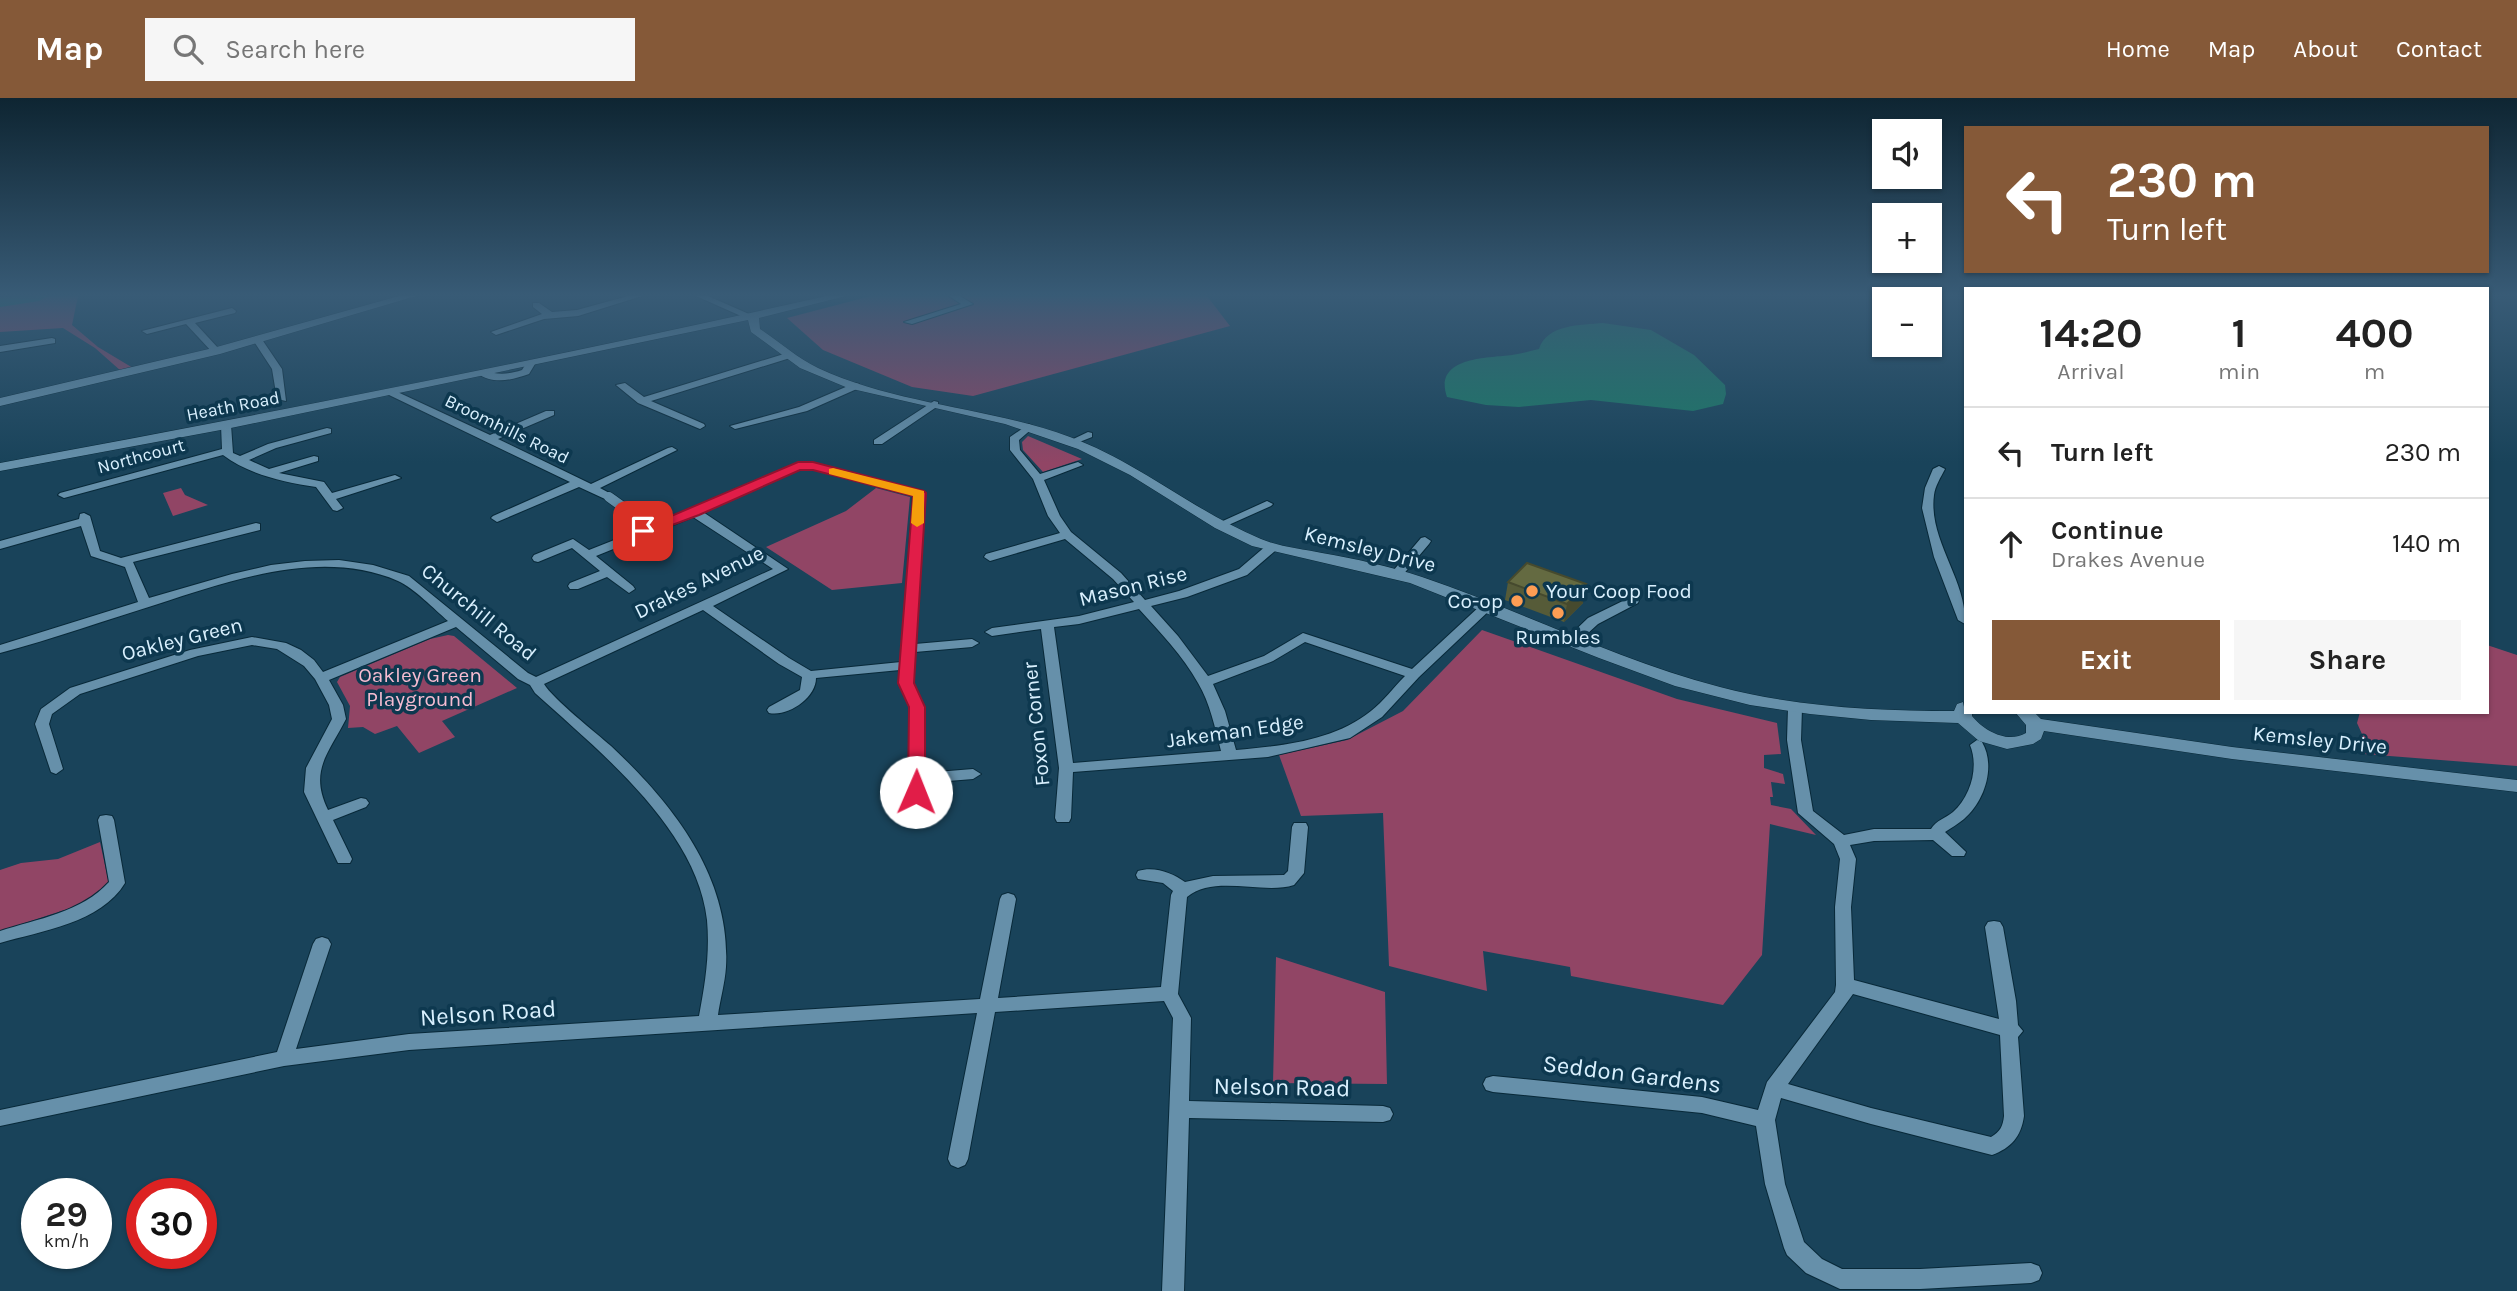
<!DOCTYPE html>
<html lang="en">
<head>
<meta charset="utf-8">
<style>
  body { margin:0; font-family:Karla,sans-serif; background:#f6f6f6; color:#222; height:100vh; display:flex; flex-direction:column; font-size:26px; white-space:nowrap }
  * { box-sizing:border-box; margin:0 }
  p { font-size:23px; color:#767676 }
  .icon { flex:none; width:38px; height:38px; fill:none; stroke:currentColor; stroke-width:2; stroke-linecap:round; stroke-linejoin:round }
  .map { position:relative; flex:1; overflow:hidden }
  .panel { position:absolute; left:1964px; top:189px; width:525px; height:427px; display:flex; flex-direction:column; background:#fff; border-radius:0px; box-shadow:0 2px 5px #0004 }
  .panel>* { flex:none }
  .top-card { position:absolute; left:1964px; top:28px; width:525px; height:147px; border-radius:0px; box-shadow:0 2px 5px #0004; background:#855938; color:#fff; overflow:hidden }
  .buttons { position:absolute; left:1872px; top:21px; display:grid; gap:14px }
  .buttons a { display:grid; place-items:center; width:70px; height:70px; border-radius:0px; background:#fff; box-shadow:0 2px 5px #0004; font-size:35px }
  .speed { position:absolute; left:21px; top:1080px; display:flex; gap:14px; font-size:35px; font-weight:700; text-align:center }
  .speed>* { display:grid; place-content:center; width:91px; height:91px; border-radius:50%; background:#fff; box-shadow:0 2px 5px #0004; line-height:1 }
  .speed small { font-size:18px; font-weight:400 }
  .speed .limit { border:10px solid #d22; background:#fff; color:#111 }
  .pin { position:absolute; display:grid; place-items:center; width:60px; height:60px; color:#fff; margin:-30px; border-radius:14px; box-shadow:0 4px 10px #0006 }
  .me { position:absolute; width:77px; margin:-38px; rotate:1deg; stroke-linejoin:round; filter:drop-shadow(0 0 5px #0008) }
  .turn { display:flex; align-items:center; gap:24px; height:147px; padding:0 28px; font-size:32px }
  .turn .icon { width:91px; height:91px; stroke-width:2.5 }
  .turn b { display:block; font-size:49px; line-height:60px }
  .eta { display:flex; justify-content:space-evenly; align-items:center; height:119px; text-align:center }
  .eta b { font-size:42px; font-weight:700; line-height:49px }
  .cta { display:flex; gap:14px; margin-top:auto; padding:14px 28px }
  .cta a { flex:1; height:80px; border-radius:0px; background:#855938; color:#fff; font-size:28px; font-weight:700; line-height:80px; text-align:center }
  .cta a+a { background:#f6f6f6; color:#222 }
  ul { padding:0; list-style:none }
  li { display:flex; align-items:center; gap:21px; height:91px; padding:0 28px; border-top:2px solid #e0e0e0 }
  li div { flex:1 }
  li b { display:block; font-size:26px }
  li em { font-style:normal }
  header { display:flex; align-items:center; gap:42px; box-sizing:border-box; height:98px; padding:0 35px; background:#855938; color:#fff }
  header strong { font-size:33px }
  nav { display:flex; gap:38px; margin-inline-start:auto; font-size:24px }
  .search { width:490px; height:63px; background:#f6f6f6; display:flex; align-items:center; gap:18px; box-sizing:border-box; padding:0 24px; border-radius:0px; color:#767676; font-size:26px }
  .map>svg:first-child { display:block }
  .green { fill:#914565 }
  .water { fill:#1b7966 }
  .lines { fill:none; stroke-linecap:round; stroke-linejoin:round }
  .river { fill:#1b7966; fill-rule:evenodd }
  .pedestrian-casing { stroke:#082939; stroke-width:11 }
  .minor-casing { stroke:#082939; stroke-width:2 }
  .tertiary-casing { stroke:#082939; stroke-width:1 }
  .pedestrian { stroke:#6690aa; stroke-width:10 }
  .minor { fill:#6690aa; fill-rule:evenodd }
  .tertiary { fill:#6690aa; fill-rule:evenodd }
  .wall { fill:#565b38 }
  .shaded-wall { fill:#464a2e }
  .building { fill:#646a41; stroke:#464a2e; stroke-width:2 }
  .route { fill:#e11d48; stroke:#92132f; stroke-width:2 }
  .slow { fill:#f59e0b }
  .poi-dot { fill:#fd9d54; stroke:#0d384f; stroke-width:2.5 }
  .labels { text-anchor:middle; stroke-width:7; stroke-linejoin:round; paint-order:stroke }
  .far-street-label { font-size:18px; fill:#d9f0fe; stroke:#0d384f }
  .street-label { font-size:21px; fill:#d9f0fe; stroke:#0d384f }
  .poi-label { font-size:21px; fill:#d9f0fe; stroke:#0d384f; text-anchor:start }
  .park-label { font-size:21px; fill:#f6bcd1; stroke:#0d384f }
  .near-street-label { font-size:24px; fill:#d9f0fe; stroke:#0d384f }
</style>
</head>
<body>
<header>
<strong>Map</strong>
<div class="search"><svg class="icon" aria-label="search" viewBox="0 0 24 24"><circle cx="10" cy="10" r="6"/><path d="M15 15l6 6"/></svg>Search here</div>
<nav><a>Home</a><a>Map</a><a>About</a><a>Contact</a></nav>
</header>
<div class="map">
<svg width="2517" height="1193" viewBox="0 0 2517 1193">
  <rect width="100%" height="100%" fill="#19435a"/>
  <path class="green" d="M 52,198 L 78,198 L 72,227 L 98,249 L 133,270 L 121,273 L 95,250 L 63,230 L 0,234 L 0,206 Z
    M 871,198 L 1207,198 L 1230,228 L 973,298 L 912,289 L 823,252 L 787,220 Z
    M 1028,338 L 1082,361 L 1043,374 L 1023,352 L 1022,344 Z
    M 181,390 L 185,397 L 208,407 L 173,418 L 163,395 Z
    M 876,390 L 910,399 L 902,485 L 832,492 L 766,449 L 846,413 Z
    M 1482,532 L 1677,601 L 1777,625 L 1781,656 L 1764,657 L 1764,670 L 1783,676 L 1785,686 L 1771,684 L 1773,699 L 1770,699 L 1771,707 L 1791,711 L 1816,737 L 1770,726 L 1762,857 L 1723,907 L 1571,878 L 1570,869 L 1483,853 L 1487,893 L 1389,868 L 1383,715 L 1301,718 L 1279,657 L 1347,642 L 1403,613 Z
    M 448,537 L 454,538 L 517,590 L 442,623 L 455,639 L 419,655 L 397,628 L 375,636 L 363,629 L 348,630 L 350,608 L 337,584 L 340,579 L 430,541 Z
    M 2487,547 L 2517,557 L 2517,668 L 2364,656 L 2366,645 L 2357,625 L 2360,614 L 2487,614 Z
    M 100,744 L 109,786 L 89,804 L 0,833 L 0,772 L 21,765 L 58,761 Z
    M 1276,859 L 1385,894 L 1387,986 L 1273,985 Z"/>
  <path class="water" d="M 1603,225 L 1651,232 L 1694,257 L 1725,287 L 1726,296 L 1723,306 L 1693,313 L 1591,302 L 1519,309 L 1486,307 L 1447,299 C 1433,259 1487,260 1512,257 C 1521,256 1530,253 1539,251 C 1547,226 1581,227 1603,225 Z"/>
  <g class="lines">
    <path class="river" d="M 48,198 L 39,203 L 0,209 L 0,199 Z"/>
    <g class="pedestrian-casing">
      <path id="pedestrian" d="M 609,399 L 623,409"/>
    </g>
    <g class="minor-casing">
      <path id="minor" d="M 628,198 L 642,198 L 578,218 L 544,221 L 496,237 L 491,234 L 542,216 L 533,209 L 533,205 L 539,205 L 552,214 L 577,212 Z
        M 696,198 L 708,198 L 758,220 L 750,222 Z
        M 949,198 L 960,198 L 973,206 L 912,226 L 904,224 L 961,206 Z
        M 232,210 L 236,213 L 235,215 L 195,225 L 219,251 L 219,255 L 213,255 L 186,226 L 147,236 L 142,233 Z
        M 52,240 L 55,241 L 55,245 L 0,254 L 0,248 Z
        M 255,240 L 261,240 L 282,271 L 286,303 L 277,301 L 272,271 L 253,242 Z
        M 787,255 L 790,256 L 790,260 L 651,303 L 704,326 L 705,328 L 700,331 L 638,305 L 616,287 L 625,285 L 644,299 Z
        M 530,263 L 535,266 L 529,276 C 512,282 493,287 477,275 L 482,272 C 497,277 507,277 522,272 L 527,264 Z
        M 855,285 L 859,286 L 859,290 L 807,313 L 735,331 L 730,328 L 799,309 Z
        M 391,291 L 490,337 L 546,313 L 554,313 L 554,317 L 498,341 L 591,386 L 668,350 L 672,349 L 677,352 L 600,390 L 613,397 L 613,401 L 605,401 L 579,389 L 497,424 L 491,420 L 493,418 L 570,384 L 387,296 L 386,294 Z
        M 934,303 L 938,304 L 938,308 L 882,346 L 874,346 L 874,342 Z
        M 226,324 L 231,327 L 233,355 L 240,358 L 268,346 L 327,330 L 331,331 L 331,335 L 276,350 L 249,362 L 269,371 L 314,358 L 318,359 L 318,363 L 279,375 L 324,384 L 332,395 L 395,377 L 401,380 L 336,401 L 343,410 L 337,413 L 333,412 L 316,389 C 283,384 248,376 223,357 L 64,400 L 58,397 L 60,395 L 222,351 L 221,327 Z
        M 1029,326 L 1034,329 L 1019,342 L 1020,352 L 1040,376 L 1078,364 L 1083,367 L 1044,382 L 1060,418 L 1071,434 L 1121,475 L 1145,502 L 1179,493 L 1239,471 L 1267,447 L 1275,447 L 1277,450 L 1275,453 L 1247,477 L 1187,499 L 1151,508 L 1178,538 L 1208,578 L 1264,558 L 1303,535 L 1412,571 L 1481,507 L 1486,506 L 1492,510 L 1419,579 L 1382,619 L 1350,640 L 1268,659 L 1073,674 L 1071,720 L 1069,724 L 1057,724 L 1055,720 L 1059,670 L 1041,531 L 992,538 L 985,534 L 992,530 L 1079,518 L 1134,504 L 1113,481 L 1065,441 L 990,463 L 984,459 L 986,456 L 1060,435 L 1048,418 L 1033,381 L 1010,352 L 1010,339 ZM 1139,511 C 1160,534 1183,558 1198,585 C 1210,605 1215,630 1221,653 L 1073,665 L 1054,529 L 1079,526 ZM 1305,544 L 1405,578 C 1394,589 1383,604 1371,613 C 1334,643 1281,648 1236,652 L 1225,613 L 1213,586 L 1273,563 Z
        M 1088,334 L 1092,335 L 1092,339 L 1072,347 L 1067,344 Z
        M 798,365 L 813,365 L 923,393 L 925,395 L 915,546 L 972,541 L 979,545 L 972,549 L 915,554 L 913,585 L 924,609 L 924,675 L 973,671 L 981,676 L 973,681 L 924,685 L 921,697 L 911,697 L 908,693 L 910,609 L 899,585 L 900,572 L 816,580 C 816,600 788,619 769,615 L 767,612 L 769,609 L 800,592 L 802,579 L 779,566 L 703,512 L 544,586 C 553,601 595,634 611,648 C 673,706 731,779 726,869 C 725,885 720,902 718,917 L 980,901 L 1000,801 L 1002,797 L 1008,795 L 1014,797 L 1016,801 L 998,900 L 1161,889 L 1171,797 L 1173,793 L 1163,785 L 1138,781 L 1136,777 L 1138,773 C 1155,768 1172,775 1185,784 L 1213,778 L 1284,777 L 1288,773 L 1292,729 L 1294,725 L 1306,725 L 1308,729 L 1304,775 L 1294,787 C 1263,797 1214,776 1187,799 L 1178,896 L 1191,920 L 1189,1003 L 1383,1008 L 1390,1010 L 1393,1016 L 1390,1022 L 1383,1024 L 1189,1020 L 1184,1193 L 1162,1193 L 1173,920 L 1164,903 L 995,914 L 968,1061 L 965,1067 L 958,1070 L 951,1067 L 948,1061 L 977,915 L 409,952 L 284,968 L 0,1028 L 0,1012 L 277,954 L 313,846 L 316,841 L 322,839 L 328,841 L 331,846 L 296,951 L 409,936 L 699,918 C 705,886 710,856 707,822 C 697,731 599,653 535,595 L 530,587 L 518,581 L 456,529 L 329,582 L 343,607 L 346,621 C 328,656 309,673 328,712 L 361,700 L 366,701 L 369,705 L 366,709 L 333,722 L 352,761 L 350,765 L 338,765 L 304,694 L 306,670 L 332,621 L 329,607 L 315,581 L 304,568 L 277,551 L 252,547 L 198,558 L 80,596 L 52,616 L 49,626 L 63,671 L 56,676 L 51,674 L 35,626 L 41,611 L 70,590 L 190,552 L 252,539 L 286,545 L 301,552 L 314,562 L 323,574 L 448,523 C 434,511 414,490 398,483 C 322,450 232,482 158,506 C 106,522 53,541 0,555 L 0,547 L 138,504 L 125,469 L 91,458 L 81,428 L 0,451 L 0,443 L 79,421 L 80,416 L 84,415 L 90,418 L 100,453 L 121,460 L 256,425 L 260,426 L 260,432 L 133,464 L 149,500 L 232,476 L 271,467 L 305,463 L 339,462 L 373,467 L 409,478 L 528,575 L 536,579 L 773,471 L 693,419 L 596,458 L 633,488 L 635,491 L 629,495 L 607,479 L 578,491 L 570,491 L 568,488 L 570,485 L 600,473 L 572,450 L 538,464 L 534,463 L 532,460 L 534,457 L 573,441 L 589,452 L 637,433 L 617,409 L 619,407 L 627,407 L 646,429 ZM 800,371 L 813,371 L 913,397 L 901,564 L 811,573 L 789,560 L 713,508 L 788,471 L 703,414 Z
        M 1939,368 L 1945,371 C 1941,379 1935,388 1934,397 C 1928,442 1967,482 1965,526 L 1958,522 L 1934,459 L 1922,410 L 1925,390 L 1933,371 Z
        M 1267,403 L 1273,406 L 1271,408 L 1224,429 L 1216,429 L 1214,427 Z
        M 1425,439 L 1431,443 L 1429,446 L 1401,479 L 1393,479 L 1391,476 L 1393,473 L 1421,440 Z
        M 1633,498 L 1638,499 L 1639,502 L 1638,505 L 1598,526 L 1576,546 L 1566,546 L 1564,543 L 1588,520 Z
        M 1795,606 L 1802,610 L 1801,642 L 1813,713 L 1844,737 L 1874,731 L 1931,731 C 1936,722 1946,720 1953,714 C 1971,698 1979,669 1970,647 L 1977,642 L 1982,644 C 1996,668 1985,703 1964,721 C 1958,726 1951,730 1945,734 L 1966,754 L 1964,758 L 1952,758 L 1933,742 L 1874,743 L 1850,747 L 1856,761 L 1851,809 L 1854,882 L 1999,921 L 1985,829 L 1988,824 L 1994,823 L 2000,824 L 2003,829 L 2016,903 L 2018,927 L 2023,933 L 2018,939 L 2024,1018 C 2021,1039 2011,1050 1992,1057 L 1871,1026 L 1781,1000 L 1775,1022 L 1785,1086 L 1804,1144 L 1822,1161 L 1842,1171 L 1920,1171 L 2031,1165 L 2039,1168 L 2042,1175 L 2039,1182 L 2031,1185 L 1920,1191 L 1840,1191 L 1806,1175 L 1787,1157 L 1784,1150 L 1765,1086 L 1756,1028 L 1702,1015 L 1493,994 L 1486,992 L 1483,986 L 1486,980 L 1493,978 L 1702,999 L 1758,1012 L 1767,984 L 1835,894 L 1836,887 L 1835,809 L 1840,761 L 1834,746 L 1798,715 L 1787,642 L 1788,610 ZM 1853,896 L 2000,937 L 2004,1018 C 2003,1028 2000,1034 1991,1039 L 1871,1010 L 1788,986 Z
        M 106,717 L 112,718 L 114,722 L 125,785 C 101,825 41,833 0,845 L 0,833 C 37,821 82,814 109,784 L 98,722 L 100,718 Z"/>
    </g>
    <g class="tertiary-casing">
      <path id="tertiary" d="M 399,198 L 416,198 L 220,256 L 0,308 L 0,300 L 213,250 Z
        M 826,198 L 846,198 L 759,220 L 760,231 C 780,244 797,260 818,270 C 897,307 989,309 1070,339 C 1138,364 1194,413 1261,441 C 1280,449 1302,451 1322,455 C 1356,461 1389,468 1422,479 C 1522,513 1617,562 1720,589 C 1796,609 1876,613 1954,613 L 1957,606 L 1963,604 L 1965,614 L 1972,614 L 1972,618 C 1984,633 2008,646 2026,635 L 2026,627 L 2015,614 L 2034,614 L 2041,621 L 2232,649 L 2517,682 L 2517,694 L 2232,661 L 2044,633 L 2041,641 L 2033,646 L 2007,651 L 1979,643 L 1958,625 L 1871,622 L 1810,616 L 1750,607 L 1675,588 L 1599,560 L 1410,485 L 1252,448 L 1215,430 L 1130,377 L 1078,351 L 1005,326 L 848,290 L 800,270 L 751,234 L 748,222 L 226,331 L 0,373 L 0,365 C 276,314 552,260 826,198 Z"/>
    </g>
    <use href="#pedestrian" class="pedestrian"/>
    <use href="#minor" class="minor"/>
    <use href="#tertiary" class="tertiary"/>
  </g>
  <path class="wall" d="M 1508,484 L 1583,505 L 1564,524 L 1505,502 Z"/>
  <path class="shaded-wall" d="M 1586,486 L 1583,505 L 1564,524 L 1567,506 Z"/>
  <path class="building" d="M 1527,465 L 1586,486 L 1567,506 L 1508,484 Z"/>
  <linearGradient id="sky" x2="0" y2="1"><stop stop-color="#0e2532"/><stop offset="0.54" stop-color="#385b76"/><stop offset="1" stop-color="#385b76" stop-opacity="0"/></linearGradient>
  <rect width="2517" height="365" fill="url(#sky)"/>
  <path class="route" d="M 798,364 L 813,364 L 924,393 L 926,395 L 914,585 L 925,609 L 925,694 L 923,698 L 910,698 L 908,694 L 909,609 L 898,585 L 913,398 L 813,372 L 800,372 L 699,417 L 648,436 L 643,437 L 636,433 Z"/>
  <path class="slow" d="M 833,370 L 924,393 L 924,425 L 917,429 L 911,425 L 913,398 L 829,376 L 829,371 Z"/>
  <g class="poi-dot">
    <circle cx="1532" cy="493" r="7"/>
    <circle cx="1517" cy="503" r="7"/>
    <circle cx="1558" cy="515" r="7"/>
  </g>
  <g class="labels">
    <g class="far-street-label">
      <text transform="translate(233 308) rotate(-11)" y="6">Heath Road</text>
      <text transform="translate(507 331) rotate(26)" y="6">Broomhills Road</text>
      <text transform="translate(141 358) rotate(-15)" y="6">Northcourt</text>
    </g>
    <g class="street-label">
      <text transform="translate(1370 451) rotate(14)" y="7">Kemsley Drive</text>
      <text transform="translate(699 484) rotate(-26)" y="7">Drakes Avenue</text>
      <text transform="translate(1133 488) rotate(-14)" y="7">Mason Rise</text>
      <text transform="translate(479 514) rotate(39)" y="7">Churchill Road</text>
      <text transform="translate(182 541) rotate(-14)" y="7">Oakley Green</text>
      <text transform="translate(1036 626) rotate(-96)" y="7">Foxon Corner</text>
      <text transform="translate(1235 633) rotate(-8)" y="7">Jakeman Edge</text>
      <text transform="translate(2320 642) rotate(6)" y="7">Kemsley Drive</text>
    </g>
    <g class="poi-label">
      <text x="1546" y="500">Your Coop Food</text>
      <text x="1503" y="510" text-anchor="end">Co-op</text>
      <text x="1558" y="546" text-anchor="middle">Rumbles</text>
    </g>
    <g class="park-label">
      <text x="420" y="584">Oakley Green<tspan x="420" dy="24">Playground</tspan></text>
    </g>
    <g class="near-street-label">
      <text transform="translate(488 915) rotate(-4)" y="8">Nelson Road</text>
      <text transform="translate(1632 976) rotate(7)" y="8">Seddon Gardens</text>
      <text transform="translate(1282 989) rotate(1)" y="8">Nelson Road</text>
    </g>
  </g>
</svg>
<div class="buttons">
<a><svg class="icon" aria-label="sound" viewBox="0 0 24 24"><path d="M4 9h4l5-4v14l-5-4H4zM17 9q2 3 0 6"/></svg></a>
<a>+</a>
<a>−</a>
</div>
<div class="speed"><div>29<small>km/h</small></div><div class="limit">30</div></div>
<div class="pin" style="left:643px;top:433px;background:#d93025"><svg class="icon" aria-label="arrive" viewBox="0 0 24 24"><path d="M6 21V4h12l-3 4 3 4H6"/></svg></div>
<svg class="me" style="left:916px;top:694px" viewBox="-20 -20 40 40"><circle r="19" fill="#fff"/><path d="M0-13L10 11 0 6-10 11z" fill="#e11d48"/></svg>
<div class="top-card">
<div class="turn"><svg class="icon" aria-label="left" viewBox="0 0 24 24"><path d="M17 20v-9H6M10 6l-5 5 5 5"/></svg><div><b>230 m</b>Turn left</div></div>
</div>
<section class="panel">
<div class="eta">
<div><b>14:20</b><p>Arrival</p></div>
<div><b>1</b><p>min</p></div>
<div><b>400</b><p>m</p></div>
</div>
<ul>
<li><svg class="icon" aria-label="left" viewBox="0 0 24 24"><path d="M17 20v-9H6M10 6l-5 5 5 5"/></svg><div><b>Turn left</b></div><em>230 m</em></li>
<li><svg class="icon" aria-label="ahead" viewBox="0 0 24 24"><path d="M12 20V5M6 11l6-6 6 6"/></svg><div><b>Continue</b><p>Drakes Avenue</p></div><em>140 m</em></li>
</ul>
<div class="cta"><a>Exit</a><a>Share</a></div>
</section>
</div>
</body>
</html>
